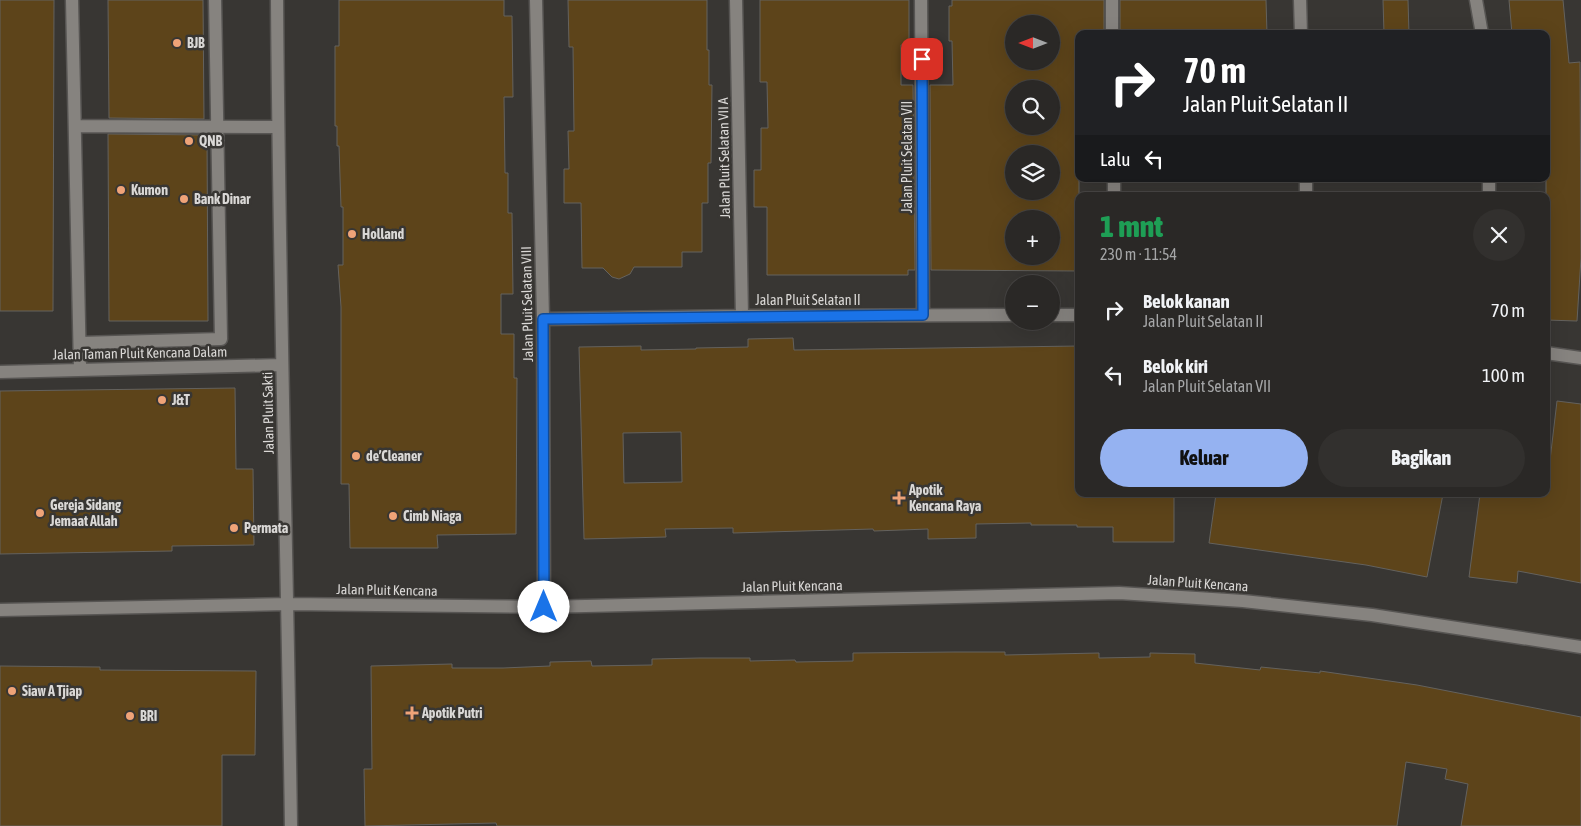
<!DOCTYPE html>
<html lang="id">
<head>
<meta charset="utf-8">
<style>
  body { margin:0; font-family:"Asap Condensed",sans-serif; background:#32302e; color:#f1f3f6; height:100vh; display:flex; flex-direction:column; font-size:19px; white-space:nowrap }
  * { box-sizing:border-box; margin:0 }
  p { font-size:16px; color:#a5a6a7 }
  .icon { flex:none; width:28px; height:28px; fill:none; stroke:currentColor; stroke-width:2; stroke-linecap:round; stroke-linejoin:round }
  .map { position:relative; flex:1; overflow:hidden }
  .sheet { position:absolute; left:1075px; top:192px; width:475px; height:305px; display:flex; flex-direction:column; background:#2a2826; border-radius:10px; box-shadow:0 5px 20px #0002,0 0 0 1px #464443 }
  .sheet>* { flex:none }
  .hud { position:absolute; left:1075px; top:30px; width:475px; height:152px; border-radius:10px; box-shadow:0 5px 20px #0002,0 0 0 1px #464443; background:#202124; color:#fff; overflow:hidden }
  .needle { width:32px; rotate:270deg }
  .fabs { position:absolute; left:1005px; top:15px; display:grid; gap:10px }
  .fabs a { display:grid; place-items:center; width:55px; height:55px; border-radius:50%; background:#2a2826; box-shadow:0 5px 20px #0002,0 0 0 1px #464443; font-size:25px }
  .pin { position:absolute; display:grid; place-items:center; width:42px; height:42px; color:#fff; margin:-21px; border-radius:10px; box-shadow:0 2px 8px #0006 }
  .me { position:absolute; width:55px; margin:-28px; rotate:0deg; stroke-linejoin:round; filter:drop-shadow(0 0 4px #0008) }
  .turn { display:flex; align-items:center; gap:18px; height:105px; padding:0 25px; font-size:22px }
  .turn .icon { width:65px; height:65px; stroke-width:2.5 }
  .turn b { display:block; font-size:35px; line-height:42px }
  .then { display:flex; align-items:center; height:48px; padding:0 25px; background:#0003; gap:10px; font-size:19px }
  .round { display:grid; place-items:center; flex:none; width:52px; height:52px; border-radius:26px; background:#32302e }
  .summary { display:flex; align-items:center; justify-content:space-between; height:85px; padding:0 25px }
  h1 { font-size:30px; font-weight:800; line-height:38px; color:#1e9e55 }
  .button { display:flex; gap:10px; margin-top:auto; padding:10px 25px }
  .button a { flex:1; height:58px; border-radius:30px; background:#95b2f1; color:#111; font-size:20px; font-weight:800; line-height:58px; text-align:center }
  .button a+a { background:#32302e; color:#f1f3f6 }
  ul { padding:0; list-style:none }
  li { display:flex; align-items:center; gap:15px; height:65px; padding:0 25px }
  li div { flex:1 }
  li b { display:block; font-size:19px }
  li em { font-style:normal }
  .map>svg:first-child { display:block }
  .building { fill:#5d441a; stroke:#64625e; fill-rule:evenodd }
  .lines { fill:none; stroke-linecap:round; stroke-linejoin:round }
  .minor-casing { stroke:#575553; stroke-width:15 }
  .minor { stroke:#86837f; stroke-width:12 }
  .route-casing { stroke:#114b97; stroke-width:12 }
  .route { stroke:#1a73e8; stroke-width:9 }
  .poi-dot { fill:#efa378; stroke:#383633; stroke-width:2 }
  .labels { text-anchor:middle; stroke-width:5; stroke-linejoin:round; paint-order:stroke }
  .poi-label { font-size:14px; font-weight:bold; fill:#dad8d6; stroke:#383633; text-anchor:start }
  .street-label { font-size:14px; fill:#dad8d6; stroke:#383633 }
</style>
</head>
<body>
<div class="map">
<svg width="1581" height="826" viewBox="0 0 1581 826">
  <rect width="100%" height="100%" fill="#383633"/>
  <path class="building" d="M 0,0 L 54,0 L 53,311 L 0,311 Z
    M 108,0 L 203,0 L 204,119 L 109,118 Z
    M 339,0 L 504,0 L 504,16 L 512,16 L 513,97 L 504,97 L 505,173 L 508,173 L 508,213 L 512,213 L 513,294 L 501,294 L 501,334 L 514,334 L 514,378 L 517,378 L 516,534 L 437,535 L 438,548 L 350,548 L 349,484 L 341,484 L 341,307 L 338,265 L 343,265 L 343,207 L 341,207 L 339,146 L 337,146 L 337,126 L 335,126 L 335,46 L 339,46 Z
    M 568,0 L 707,0 L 707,50 L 709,50 L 709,85 L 712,85 L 711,163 L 708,163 L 708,203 L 702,203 L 702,252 L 682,252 L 682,267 L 634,267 L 630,274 L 619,279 L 612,277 L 603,268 L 582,268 L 581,203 L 564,203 L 564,169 L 569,169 L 568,131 L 574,131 L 573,47 L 569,47 Z
    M 760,0 L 909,0 L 909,45 L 901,45 L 901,85 L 913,85 L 915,270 L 908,270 L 908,275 L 767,275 L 767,207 L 754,207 L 754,170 L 761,170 L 761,128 L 768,128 L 767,82 L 760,82 Z
    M 952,0 L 1104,0 L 1104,34 L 1079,34 L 1079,271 L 931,270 L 930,85 L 953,85 L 952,41 L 949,41 L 949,6 L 952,6 ZM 1014,24 L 1051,24 L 1051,61 L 1014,61 ZM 1014,89 L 1051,89 L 1051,126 L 1014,126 ZM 1014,154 L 1051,154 L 1051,191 L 1014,191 ZM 1014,219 L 1051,219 L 1051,256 L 1014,256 Z
    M 1120,0 L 1266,0 L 1267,34 L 1120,34 Z
    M 1383,0 L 1408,0 L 1409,34 L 1384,34 Z
    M 1509,0 L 1563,0 L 1569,63 L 1580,62 L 1581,258 L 1577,321 L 1546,320 L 1546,34 L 1512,34 Z
    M 108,134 L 207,135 L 208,321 L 109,321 Z
    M 793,338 L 794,350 L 1079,346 L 1079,494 L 1174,494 L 1174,542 L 1113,542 L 1113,527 L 1077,527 L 1077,525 L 1031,525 L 1031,523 L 976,524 L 976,538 L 928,539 L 928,529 L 874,531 L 873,529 L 733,533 L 733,528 L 665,529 L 666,537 L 584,539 L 579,347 L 641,346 L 641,350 L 696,349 L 696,348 L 748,347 L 748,339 ZM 681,432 L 682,482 L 624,483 L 623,433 Z
    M 235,388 L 236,469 L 253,469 L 254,545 L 172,546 L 172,551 L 0,554 L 0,391 Z
    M 1557,401 L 1581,404 L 1581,583 L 1518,571 L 1517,583 L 1469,577 L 1480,494 L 1546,494 Z
    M 1216,494 L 1443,494 L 1427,577 L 1366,565 L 1209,543 Z
    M 954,652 L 1005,652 L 1005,655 L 1099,653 L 1099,658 L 1150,657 L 1150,653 L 1195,654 L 1195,663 L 1260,670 L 1261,667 L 1320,673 L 1320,671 L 1417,685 L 1581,717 L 1581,826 L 1461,826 L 1468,784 L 1445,779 L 1447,769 L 1406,762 L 1397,826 L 497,826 L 496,823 L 365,826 L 364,769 L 372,769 L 371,666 L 452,664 L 452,668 L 503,668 L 550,666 L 550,662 L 591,661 L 592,666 L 652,665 L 652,659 L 699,658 L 750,658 L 750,661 L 795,660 L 796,662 L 853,661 L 853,653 Z
    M 0,666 L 100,667 L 100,670 L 256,671 L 255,755 L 222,755 L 222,826 L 0,826 Z"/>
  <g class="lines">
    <g class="minor-casing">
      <path id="minor" d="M 72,0 L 80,369
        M 277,0 C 279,275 287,551 291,826
        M 536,0 L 543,319 L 544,607
        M 736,0 L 742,316
        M 921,0 L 923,315
        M 1112,0 L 1112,34
        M 1300,0 L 1301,34
        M 1476,0 L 1482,34
        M 75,126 L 278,127
        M 1114,179 L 1114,196
        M 1306,179 L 1306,196
        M 1489,179 L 1489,196
        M 1051,315 L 1079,315
        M 543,319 L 742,316 L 1014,315
        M 80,343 L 221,339 L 215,0
        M 1546,353 L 1581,358
        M 0,372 L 281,365
        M 0,610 L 288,604 L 544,607 L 1119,593 L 1243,601 L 1372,615 L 1581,647"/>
    </g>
    <use href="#minor" class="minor"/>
  </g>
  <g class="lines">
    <g class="route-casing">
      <path id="route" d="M 544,607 L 543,319 L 923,315 L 922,59"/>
    </g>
    <use href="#route" class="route"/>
  </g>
  <g class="poi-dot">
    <circle cx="177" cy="43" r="5"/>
    <circle cx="189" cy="141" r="5"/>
    <circle cx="121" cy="190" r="5"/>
    <circle cx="184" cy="199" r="5"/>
    <circle cx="352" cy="234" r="5"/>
    <circle cx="162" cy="400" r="5"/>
    <circle cx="356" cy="456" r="5"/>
    <path d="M896.5 490.5h5v5h5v5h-5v5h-5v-5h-5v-5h5z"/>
    <circle cx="40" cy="513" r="5"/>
    <circle cx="393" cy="516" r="5"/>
    <circle cx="234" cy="528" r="5"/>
    <circle cx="12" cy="691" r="5"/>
    <path d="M409.5 705.5h5v5h5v5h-5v5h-5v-5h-5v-5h5z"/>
    <circle cx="130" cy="716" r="5"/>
  </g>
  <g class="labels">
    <g class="poi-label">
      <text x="187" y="48">BJB</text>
      <text x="199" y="146">QNB</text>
      <text x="131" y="195">Kumon</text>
      <text x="194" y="204">Bank Dinar</text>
      <text x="362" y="239">Holland</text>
      <text x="172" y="405">J&amp;T</text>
      <text x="366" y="461">de’Cleaner</text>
      <text x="909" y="495">Apotik<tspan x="909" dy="16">Kencana Raya</tspan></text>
      <text x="50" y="510">Gereja Sidang<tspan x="50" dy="16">Jemaat Allah</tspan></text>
      <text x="403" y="521">Cimb Niaga</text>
      <text x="244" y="533">Permata</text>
      <text x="22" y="696">Siaw A Tjiap</text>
      <text x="422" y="718">Apotik Putri</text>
      <text x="140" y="721">BRI</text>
    </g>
    <g class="street-label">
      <text transform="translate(907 157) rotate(-90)" y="5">Jalan Pluit Selatan VII</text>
      <text transform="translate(724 158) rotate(-91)" y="5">Jalan Pluit Selatan VII A</text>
      <text x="808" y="305">Jalan Pluit Selatan II</text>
      <text transform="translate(527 304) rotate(-91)" y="5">Jalan Pluit Selatan VIII</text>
      <text transform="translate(140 353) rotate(-1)" y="5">Jalan Taman Pluit Kencana Dalam</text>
      <text transform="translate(268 413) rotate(-91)" y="5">Jalan Pluit Sakti</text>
      <text transform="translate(1198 583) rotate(4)" y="5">Jalan Pluit Kencana</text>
      <text transform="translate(792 586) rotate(-1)" y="5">Jalan Pluit Kencana</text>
      <text transform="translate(387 590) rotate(1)" y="5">Jalan Pluit Kencana</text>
    </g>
  </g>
</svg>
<div class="fabs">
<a><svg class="needle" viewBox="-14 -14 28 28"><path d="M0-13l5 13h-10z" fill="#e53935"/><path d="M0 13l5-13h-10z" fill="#a5a6a7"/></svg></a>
<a><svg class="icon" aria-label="search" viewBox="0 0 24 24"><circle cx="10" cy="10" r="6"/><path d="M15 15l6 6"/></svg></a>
<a><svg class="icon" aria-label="layers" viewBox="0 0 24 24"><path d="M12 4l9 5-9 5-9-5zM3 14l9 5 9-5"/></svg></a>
<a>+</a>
<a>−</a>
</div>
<div class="pin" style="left:922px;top:59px;background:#d93025"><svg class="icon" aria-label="arrive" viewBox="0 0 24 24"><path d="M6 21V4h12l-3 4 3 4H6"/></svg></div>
<svg class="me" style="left:544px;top:607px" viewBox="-20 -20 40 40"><circle r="19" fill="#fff"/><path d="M0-13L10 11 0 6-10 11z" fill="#1a73e8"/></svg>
<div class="hud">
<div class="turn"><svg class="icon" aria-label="right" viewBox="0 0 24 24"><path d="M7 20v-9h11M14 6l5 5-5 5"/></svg><div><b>70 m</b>Jalan Pluit Selatan II</div></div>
<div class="then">Lalu<svg class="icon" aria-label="left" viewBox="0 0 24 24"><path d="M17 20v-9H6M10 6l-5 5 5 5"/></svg></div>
</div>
<section class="sheet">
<div class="summary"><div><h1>1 mnt</h1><p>230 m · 11:54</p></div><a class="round"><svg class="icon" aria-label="close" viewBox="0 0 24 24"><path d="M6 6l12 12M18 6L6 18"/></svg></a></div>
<ul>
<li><svg class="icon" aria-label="right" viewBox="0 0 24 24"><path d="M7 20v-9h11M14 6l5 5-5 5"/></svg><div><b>Belok kanan</b><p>Jalan Pluit Selatan II</p></div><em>70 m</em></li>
<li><svg class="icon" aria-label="left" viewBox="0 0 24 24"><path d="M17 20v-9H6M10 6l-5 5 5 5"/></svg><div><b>Belok kiri</b><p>Jalan Pluit Selatan VII</p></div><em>100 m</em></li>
</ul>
<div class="button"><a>Keluar</a><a>Bagikan</a></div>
</section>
</div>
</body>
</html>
